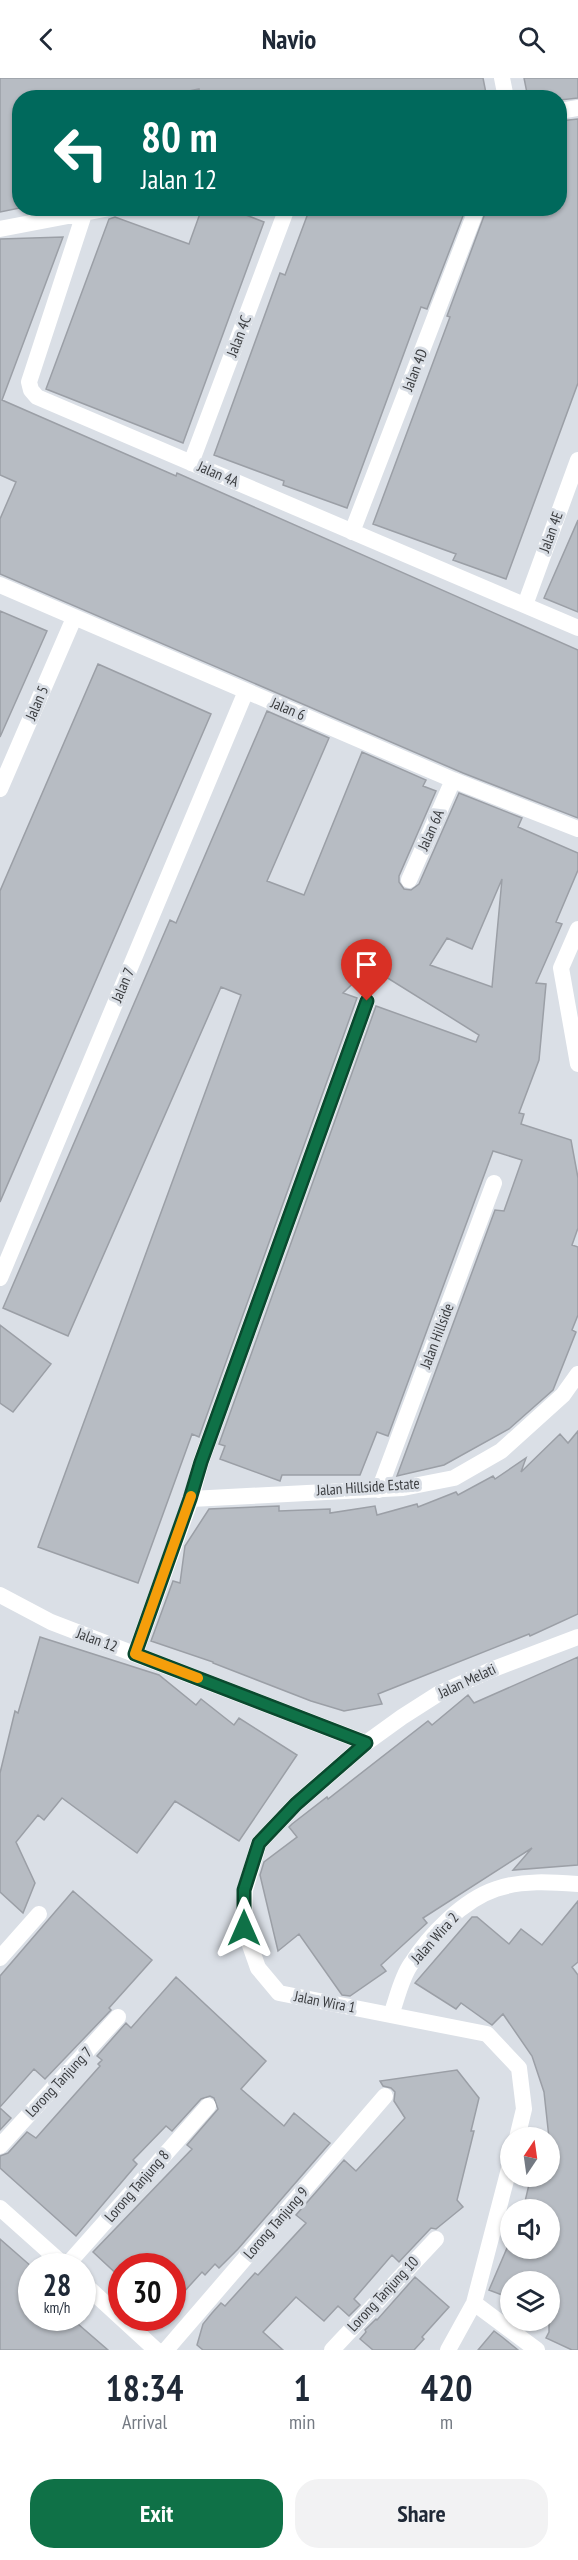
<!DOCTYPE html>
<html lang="en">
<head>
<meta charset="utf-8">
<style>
  body { margin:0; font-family:"PT Sans Narrow",sans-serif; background:#f2f2f3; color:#1f2937; height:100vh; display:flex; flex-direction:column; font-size:22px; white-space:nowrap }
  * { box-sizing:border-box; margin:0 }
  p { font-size:20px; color:#747a83 }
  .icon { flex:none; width:33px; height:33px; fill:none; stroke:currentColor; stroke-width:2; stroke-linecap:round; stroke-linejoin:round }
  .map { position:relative; height:2272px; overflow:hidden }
  .details { display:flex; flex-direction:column; background:#fff; flex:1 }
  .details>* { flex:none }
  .top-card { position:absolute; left:12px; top:12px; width:555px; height:126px; border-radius:24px; box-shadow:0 2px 4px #0004; background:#00695c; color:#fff; overflow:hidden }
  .needle { width:39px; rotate:13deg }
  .controls { position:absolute; left:500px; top:2049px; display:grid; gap:12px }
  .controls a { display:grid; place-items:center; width:60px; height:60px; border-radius:50%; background:#fff; box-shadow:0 2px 4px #0004; font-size:30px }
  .speed { position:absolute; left:18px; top:2175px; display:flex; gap:12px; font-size:30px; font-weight:700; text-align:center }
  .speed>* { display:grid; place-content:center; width:78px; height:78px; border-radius:50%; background:#fff; box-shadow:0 2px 4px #0004; line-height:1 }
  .speed small { font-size:15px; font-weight:400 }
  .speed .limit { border:9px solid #d22; background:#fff; color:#111 }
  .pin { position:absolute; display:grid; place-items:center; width:51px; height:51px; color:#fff; margin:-62px -26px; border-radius:50% 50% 50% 0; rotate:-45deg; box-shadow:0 0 6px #0007 }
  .pin .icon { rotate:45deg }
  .me { position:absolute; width:66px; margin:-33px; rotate:0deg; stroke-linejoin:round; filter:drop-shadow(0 0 4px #0008) }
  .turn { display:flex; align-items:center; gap:21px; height:126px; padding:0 30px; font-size:27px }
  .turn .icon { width:78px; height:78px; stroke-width:2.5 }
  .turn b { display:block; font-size:42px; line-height:51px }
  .eta { display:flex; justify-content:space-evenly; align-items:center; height:102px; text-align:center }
  .eta b { font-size:36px; font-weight:800; line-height:42px }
  .primary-button { display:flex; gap:12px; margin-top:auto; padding:12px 30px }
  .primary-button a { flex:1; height:69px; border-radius:24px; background:#0f7147; color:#fff; font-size:24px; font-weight:800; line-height:69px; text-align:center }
  .primary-button a+a { background:#f2f2f3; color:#1f2937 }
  header { display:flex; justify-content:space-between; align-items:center; height:78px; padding:0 30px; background:#fff; font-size:27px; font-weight:800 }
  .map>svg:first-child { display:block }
  .building { fill:#b7bcc3; stroke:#9b9fa6; stroke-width:1.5; fill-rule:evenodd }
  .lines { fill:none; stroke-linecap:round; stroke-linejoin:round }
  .minor { stroke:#fff; stroke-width:16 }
  .route-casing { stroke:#0a492e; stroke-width:15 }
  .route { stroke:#0f7147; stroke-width:10 }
  .slow { stroke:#f59e0b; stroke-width:10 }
  .labels { text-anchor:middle; stroke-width:6; stroke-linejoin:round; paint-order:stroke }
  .street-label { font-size:15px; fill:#3a3c3f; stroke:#dadfe6 }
</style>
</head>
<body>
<header><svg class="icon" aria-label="back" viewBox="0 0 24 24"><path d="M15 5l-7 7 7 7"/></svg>Navio<svg class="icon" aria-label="search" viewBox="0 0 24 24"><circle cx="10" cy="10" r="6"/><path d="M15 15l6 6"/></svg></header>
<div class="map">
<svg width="578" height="2272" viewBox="0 0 578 2272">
  <rect width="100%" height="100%" fill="#dadfe6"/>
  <path class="building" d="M 0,0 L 483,0 L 487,20 L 201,20 L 199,11 L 156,20 L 20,20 L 20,130 L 0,134 Z
    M 524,0 L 578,0 L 578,20 L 560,22 L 560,20 L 528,20 Z
    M 578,41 L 578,305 L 506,501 L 453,482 L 456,476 L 373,446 L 450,239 L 447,238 L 487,130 L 560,130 L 560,43 Z
    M 202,130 L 228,130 L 264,144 L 183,365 L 46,311 L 109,141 L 115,139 L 189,166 Z
    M 310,130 L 466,130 L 427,231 L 421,229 L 347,430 L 283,407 L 284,403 L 214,377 L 280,195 L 285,197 Z
    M 63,159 L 2,322 L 176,398 L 177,395 L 578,572 L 578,740 L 463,695 L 0,496 L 0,441 L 16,404 L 0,397 L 0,161 Z
    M 578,442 L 578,534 L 544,520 Z
    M 0,533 L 47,553 L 0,659 Z
    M 98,586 L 211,636 L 0,1124 L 0,813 Z
    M 267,633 L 329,660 L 267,803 L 304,817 L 362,674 L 426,702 L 423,708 L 436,713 L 399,798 L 399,804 L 404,811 L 411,812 L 419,806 L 459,715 L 522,740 L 518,749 L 578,775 L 578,792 L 556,844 L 562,846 L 536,905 L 546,906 L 539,982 L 519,1035 L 524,1036 L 521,1046 L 571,1062 L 578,1100 L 578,1150 L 572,1167 L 578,1169 L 578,1237 L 572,1252 L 576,1254 L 553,1312 L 509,1351 L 444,1387 L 397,1398 L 495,1132 L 504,1133 L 522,1082 L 493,1073 L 388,1358 L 377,1354 L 360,1397 L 282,1397 L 280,1403 L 220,1381 L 225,1368 L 219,1366 L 376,928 L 476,964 L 479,957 L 370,889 L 343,915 L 357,920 L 199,1359 L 192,1356 L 138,1505 L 38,1469 L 241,917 L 221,909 L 68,1258 L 3,1230 L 170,842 L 176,845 ZM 502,801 L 492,909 L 430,887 L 447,860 L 472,871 Z
    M 0,1247 L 51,1286 L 13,1334 L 0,1325 Z
    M 578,1353 L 578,1536 L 530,1558 L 529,1556 L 378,1616 L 382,1626 L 344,1633 L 311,1623 L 213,1585 L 213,1584 L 151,1563 L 173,1503 L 180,1505 L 185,1468 L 209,1431 L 279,1428 L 279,1433 L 330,1431 L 330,1435 L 375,1428 L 377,1437 L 417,1426 L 418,1429 L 456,1414 L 458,1417 L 493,1398 L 495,1401 L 526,1380 L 521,1394 L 560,1356 L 568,1365 Z
    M 40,1559 L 159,1597 L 196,1627 L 201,1621 L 234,1647 L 239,1640 L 297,1677 L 239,1763 L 175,1723 L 137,1775 L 62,1720 L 44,1742 L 38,1737 L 16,1764 L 35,1805 L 23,1835 L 0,1814 L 0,1695 L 15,1633 L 18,1635 Z
    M 578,1579 L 578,1787 L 513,1792 L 532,1770 L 423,1840 L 427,1845 L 381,1887 L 386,1893 L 350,1918 L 342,1917 L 299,1856 L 278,1873 L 260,1797 L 264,1784 L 297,1759 L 289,1749 L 292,1746 L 327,1719 L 328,1721 L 428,1643 L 432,1647 L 468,1617 L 474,1625 Z
    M 73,1813 L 152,1882 L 109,1930 L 111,1932 L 45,2001 L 34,1991 L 0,2029 L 0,1898 Z
    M 578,1823 L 578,1884 L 572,1889 L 578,1897 L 578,2272 L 572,2272 L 546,2260 L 549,2254 L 549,2204 L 510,2204 L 510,2220 L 489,2212 L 510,2163 L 510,2170 L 549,2170 L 549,2132 L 523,2132 L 531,2098 L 549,2098 L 549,2060 L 544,2014 L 532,1978 L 503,1936 L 492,1947 L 461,1925 L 456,1931 L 415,1905 L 472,1839 L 477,1839 L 509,1866 L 521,1851 L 542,1867 Z
    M 176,1899 L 266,1983 L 241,2011 L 284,2048 L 294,2035 L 330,2065 L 238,2171 L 219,2190 L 215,2186 L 205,2197 L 202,2194 L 172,2227 L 172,2188 L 122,2188 L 122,2201 L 93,2174 L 192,2071 L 187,2067 L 218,2031 L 214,2020 L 210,2018 L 201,2021 L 172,2053 L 166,2048 L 133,2082 L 137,2086 L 76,2158 L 0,2090 L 0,2078 L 8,2075 L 27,2054 L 36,2060 L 100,1988 L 98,1986 L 102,1982 L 97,1978 L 126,1945 L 131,1950 Z
    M 457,1992 L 479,2020 L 471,2053 L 474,2053 L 457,2122 L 463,2129 L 436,2151 L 431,2150 L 399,2184 L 392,2177 L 354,2221 L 360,2227 L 349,2238 L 338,2228 L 324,2243 L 296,2219 L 263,2254 L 283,2272 L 203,2272 L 197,2267 L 203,2246 L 212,2235 L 221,2225 L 225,2228 L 255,2195 L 258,2197 L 306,2145 L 296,2137 L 344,2082 L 356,2093 L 405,2040 L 394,2023 L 395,2014 L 391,2010 L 383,2008 L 380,2003 Z
    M 0,2030 L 11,2040 L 0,2052 Z
    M 0,2161 L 32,2189 L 32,2240 L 71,2240 L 108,2272 L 0,2272 Z
    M 415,2199 L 449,2229 L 422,2259 L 424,2261 L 414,2272 L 373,2272 L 360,2261 L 366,2254 L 365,2252 L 376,2241 L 377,2242 Z
    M 494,2253 L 502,2259 L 518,2272 L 478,2272 Z"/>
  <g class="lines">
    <path class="minor" d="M 502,0 L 506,20
      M 560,33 L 578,30
      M 84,136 L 29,304 L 31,312 L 37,319 L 578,550
      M 0,151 L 110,130
      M 191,385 L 287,130
      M 352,454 L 477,130
      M 0,507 L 453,702 L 578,751
      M 525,527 L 578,382
      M 0,711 L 74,540
      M 409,802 L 453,702
      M 578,851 L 561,890 L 578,986
      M 0,1200 L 246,613
      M 379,1412 L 494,1105
      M 191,1421 L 403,1410 L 454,1400 L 501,1373 L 563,1317 L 578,1296
      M 0,1517 L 51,1544 L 366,1665
      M 135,1576 L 191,1421 L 201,1384 L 367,923
      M 0,1880 L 39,1836
      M 391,1937 C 397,1921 401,1900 411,1886 C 429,1857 463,1822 496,1811 C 522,1802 551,1804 578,1806
      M 517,2060 L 524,2031 L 519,1990 L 487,1956 L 279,1915 L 258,1890 L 244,1850 L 245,1812 L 259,1765 L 296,1726 L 366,1665 L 402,1639 L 438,1616 L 491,1592 L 578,1559
      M 0,2068 L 118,1939
      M 0,2130 L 65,2188
      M 66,2188 L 208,2028
      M 82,2204 L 156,2272
      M 474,2225 L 537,2272
      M 166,2272 L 385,2018
      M 332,2272 L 436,2161
      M 448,2272 L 474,2225 L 510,2087"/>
  </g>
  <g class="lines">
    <g class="route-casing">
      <path id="route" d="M 244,1850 L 244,1812 L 259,1765 L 296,1726 L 366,1665 L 135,1576 L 190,1421 L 201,1384 L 367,923"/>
    </g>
    <use href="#route" class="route"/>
    <path class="slow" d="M 191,1418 L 135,1576 L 198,1600"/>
  </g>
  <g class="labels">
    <g class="street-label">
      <text transform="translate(239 258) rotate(-69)" y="5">Jalan 4C</text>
      <text transform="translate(415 292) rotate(-69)" y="5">Jalan 4D</text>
      <text transform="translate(218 396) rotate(23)" y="5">Jalan 4A</text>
      <text transform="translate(551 454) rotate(-70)" y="5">Jalan 4E</text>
      <text transform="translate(37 625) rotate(-67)" y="5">Jalan 5</text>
      <text transform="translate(288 631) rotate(23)" y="5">Jalan 6</text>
      <text transform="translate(431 752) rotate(-66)" y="5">Jalan 6A</text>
      <text transform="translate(123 907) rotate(-67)" y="5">Jalan 7</text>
      <text transform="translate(437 1258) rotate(-69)" y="5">Jalan Hillside</text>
      <text transform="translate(368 1409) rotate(-4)" y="5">Jalan Hillside Estate</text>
      <text transform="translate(97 1562) rotate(20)" y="5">Jalan 12</text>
      <text transform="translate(467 1603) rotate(-25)" y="5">Jalan Melati</text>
      <text transform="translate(435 1860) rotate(-48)" y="5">Jalan Wira 2</text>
      <text transform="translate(325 1924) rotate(11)" y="5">Jalan Wira 1</text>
      <text transform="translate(59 2004) rotate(-47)" y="5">Lorong Tanjung 7</text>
      <text transform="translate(137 2108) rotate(-49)" y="5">Lorong Tanjung 8</text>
      <text transform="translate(276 2145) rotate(-49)" y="5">Lorong Tanjung 9</text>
      <text transform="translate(383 2216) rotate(-47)" y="5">Lorong Tanjung 10</text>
    </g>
  </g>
</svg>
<div class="controls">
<a><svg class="needle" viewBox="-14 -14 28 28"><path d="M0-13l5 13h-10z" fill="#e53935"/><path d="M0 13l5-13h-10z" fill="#747a83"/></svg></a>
<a><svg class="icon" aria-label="sound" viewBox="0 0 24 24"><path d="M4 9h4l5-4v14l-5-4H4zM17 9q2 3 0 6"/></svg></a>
<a><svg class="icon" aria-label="layers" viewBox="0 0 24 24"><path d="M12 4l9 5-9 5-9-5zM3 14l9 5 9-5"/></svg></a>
</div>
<div class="speed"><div>28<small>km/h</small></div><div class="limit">30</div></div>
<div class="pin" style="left:367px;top:923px;background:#d93025"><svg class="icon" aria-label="arrive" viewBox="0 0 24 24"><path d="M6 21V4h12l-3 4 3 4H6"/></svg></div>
<svg class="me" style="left:244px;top:1850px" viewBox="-20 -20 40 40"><path d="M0-17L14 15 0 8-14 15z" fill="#0f7147" stroke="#fff" stroke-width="4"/></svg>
<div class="top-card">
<div class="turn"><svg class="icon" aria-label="left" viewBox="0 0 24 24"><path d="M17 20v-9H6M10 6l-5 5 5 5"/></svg><div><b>80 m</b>Jalan 12</div></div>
</div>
</div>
<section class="details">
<div class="eta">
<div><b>18:34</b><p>Arrival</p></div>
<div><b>1</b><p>min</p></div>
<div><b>420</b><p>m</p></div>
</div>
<div class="primary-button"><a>Exit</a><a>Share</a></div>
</section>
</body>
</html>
